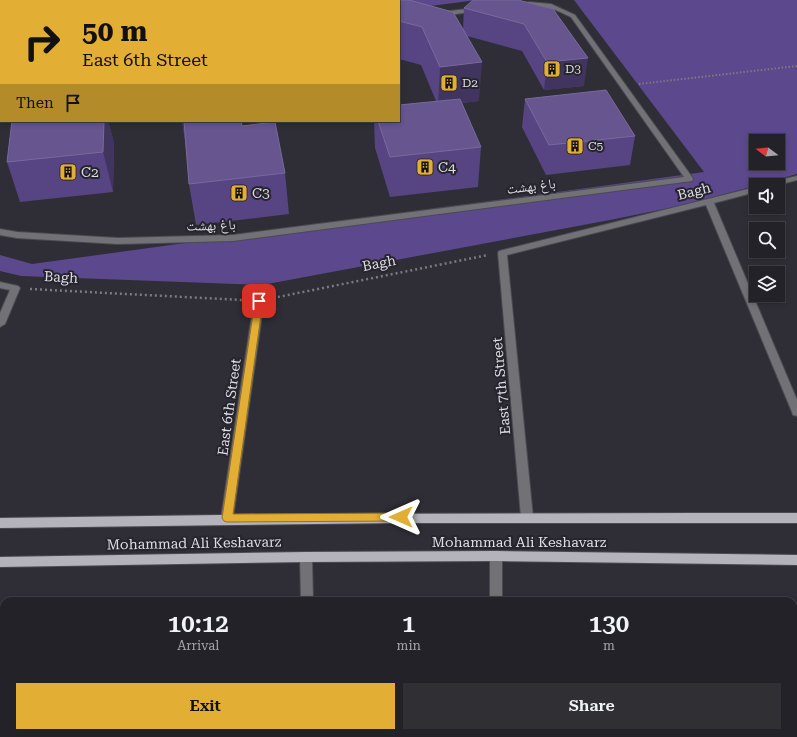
<!DOCTYPE html>
<html lang="en">
<head>
<meta charset="utf-8">
<style>
  body { margin:0; font-family:"Roboto Serif","Noto Naskh Arabic",serif; background:#2f2f34; color:#f1f3f6; height:100vh; display:flex; flex-direction:column; font-size:15px; white-space:nowrap }
  * { box-sizing:border-box; margin:0 }
  p { font-size:13px; color:#a3a4a8 }
  .icon { flex:none; width:22px; height:22px; fill:none; stroke:currentColor; stroke-width:2; stroke-linecap:round; stroke-linejoin:round }
  .map { position:relative; flex:1; overflow:hidden }
  .drawer { position:absolute; left:0px; top:597px; width:797px; height:140px; display:flex; flex-direction:column; background:#232228; border-radius:12px 12px 0 0; box-shadow:0 2px 6px #0003,0 0 0 1px #403f45 }
  .drawer>* { flex:none }
  .guide { position:absolute; left:0px; top:0px; width:400px; height:122px; box-shadow:0 2px 6px #0003,0 0 0 1px #403f45; background:#e2ae34; color:#111; overflow:hidden }
  .needle { width:26px; rotate:286deg }
  .fabs { position:absolute; left:749px; top:134px; display:grid; gap:8px }
  .fabs a { display:grid; place-items:center; width:36px; height:36px; border-radius:0px; background:#232228; box-shadow:0 2px 6px #0003,0 0 0 1px #403f45; font-size:20px }
  .pin { position:absolute; display:grid; place-items:center; width:34px; height:34px; color:#fff; margin:-17px; border-radius:8px; box-shadow:0 2px 6px #0006 }
  .me { position:absolute; width:44px; margin:-22px; rotate:270deg; stroke-linejoin:round; filter:drop-shadow(0 0 3px #0008) }
  .turn { display:flex; align-items:center; gap:14px; height:84px; padding:0 16px; font-size:18px }
  .turn .icon { width:52px; height:52px; stroke-width:2.5 }
  .turn b { display:block; font-size:28px; line-height:34px }
  .then { display:flex; align-items:center; height:38px; padding:0 16px; background:#0003; gap:8px; font-size:15px }
  .eta { display:flex; justify-content:space-evenly; align-items:center; height:68px; text-align:center }
  .eta b { font-size:24px; font-weight:600; line-height:28px }
  .button { display:flex; gap:8px; margin-top:auto; padding:8px 16px }
  .button a { flex:1; height:46px; border-radius:0px; background:#e2ae34; color:#111; font-size:16px; font-weight:600; line-height:46px; text-align:center }
  .button a+a { background:#2f2f34; color:#f1f3f6 }
  .map>svg:first-child { display:block }
  .forest { fill:#5b488d; fill-rule:evenodd }
  .lines { fill:none; stroke-linecap:round; stroke-linejoin:round }
  .river { fill:#1e0344; fill-rule:evenodd }
  .minor-casing { stroke:#4b4a52; stroke-width:2 }
  .major-casing { stroke:#4b4a52; stroke-width:2 }
  .path-far1 { stroke:#7b7a81; stroke-width:2; stroke-dasharray:1.5 2; stroke-linecap:butt }
  .path { stroke:#7b7a81; stroke-width:2.5; stroke-dasharray:2 3; stroke-linecap:butt }
  .minor { fill:#727176; fill-rule:evenodd }
  .major { fill:#b4b3bc; fill-rule:evenodd }
  .wall { fill:#574483 }
  .shaded-wall { fill:#413560 }
  .building { fill:#66558e; stroke:#786a9b }
  .route { fill:#e2ae34; stroke:#937122 }
  .labels { text-anchor:middle; stroke-width:4; stroke-linejoin:round; paint-order:stroke }
  .far-poi-label { font-size:12px; fill:#dedde3; stroke:#26242c; text-anchor:start }
  .poi-label { font-size:14px; fill:#dedde3; stroke:#26242c; text-anchor:start }
  .street-label { font-size:14px; fill:#dedde3; stroke:#26242c }
</style>
</head>
<body>
<div class="map">
<svg width="797" height="737" viewBox="0 0 797 737">
  <rect width="100%" height="100%" fill="#2f2e36"/>
  <path class="forest" d="M 153,0 L 477,0 L 399,10 L 399,1 Z
    M 574,0 L 797,0 L 797,174 L 689,204 L 610,220 L 262,285 L 21,276 L 0,271 L 0,255 L 32,264 L 704,172 ZM 756,141 L 778,141 L 778,163 L 756,163 Z"/>
  <g class="lines">
    <path class="river" d="M 297,0 L 354,0 L 355,1 L 298,1 Z"/>
    <g class="minor-casing">
      <path id="minor" d="M 35,0 L 51,0 L 35,1 Z
        M 142,0 L 151,0 L 151,1 L 142,1 Z
        M 529,2 L 551,4 L 575,15 L 692,177 L 693,179 L 692,181 L 233,241 L 118,244 L 17,238 L 0,235 L 0,229 L 17,232 L 118,238 L 233,235 L 684,177 L 571,17 C 562,13 554,8 544,7 C 536,6 524,9 519,5 Z
        M 0,3 L 1,3 L 1,7 L 0,7 Z
        M 476,8 L 479,10 L 478,11 L 441,16 L 438,14 L 441,12 Z
        M 797,176 L 797,180 L 778,185 L 766,185 L 767,183 Z
        M 756,187 L 756,192 L 714,203 L 797,400 L 797,416 L 793,415 L 792,412 L 706,205 L 507,255 L 533,517 L 531,520 L 527,522 L 523,520 L 521,517 L 498,253 L 499,251 Z
        M 0,282 L 18,286 L 20,288 L 5,324 L 0,327 L 0,313 L 10,290 L 0,288 Z
        M 259,298 L 264,301 L 233,518 L 231,521 L 227,523 L 223,521 L 221,518 L 254,301 Z
        M 496,551 L 500,552 L 502,556 L 502,601 L 490,601 L 490,556 L 492,552 Z
        M 306,552 L 310,553 L 312,557 L 313,601 L 301,601 L 300,557 L 302,553 Z
        M 489,733 L 503,733 L 503,737 L 489,737 Z"/>
    </g>
    <g class="major-casing">
      <path id="major" d="M 697,513 L 797,513 L 797,523 L 398,523 L 0,528 L 0,518 L 299,514 Z
        M 496,551 L 797,555 L 797,565 L 496,561 L 306,562 L 0,567 L 0,557 L 306,552 Z"/>
    </g>
    <path class="path-far1" d="M 639,84 L 797,66"/>
    <path class="path" d="M 30,289 L 242,300
      M 273,298 L 488,255"/>
    <use href="#minor" class="minor"/>
    <use href="#major" class="major"/>
  </g>
  <path class="wall" d="M 518,0 L 584,86 L 544,90 L 522,51 L 467,36 L 479,101 L 462,103 L 481,147 L 478,187 L 390,197 L 375,148 L 374,121 L 399,121 L 436,101 L 421,65 L 399,59 L 399,1 L 463,29 L 464,8 Z
    M 525,99 L 635,136 L 630,165 L 546,175 L 522,127 Z
    M 12,121 L 108,121 L 114,143 L 113,192 L 20,202 L 7,162 Z
    M 182,121 L 242,126 L 285,173 L 289,214 L 196,225 L 189,184 L 185,141 Z"/>
  <path class="shaded-wall" d="M 588,58 L 584,86 L 544,90 L 547,62 Z
    M 482,62 L 479,101 L 438,106 L 440,67 Z
    M 104,121 L 108,121 L 114,143 L 113,192 L 103,152 Z
    M 182,121 L 186,121 L 186,142 Z"/>
  <path class="building" d="M 50,0 L 101,0 L 101,1 L 50,1 Z
    M 376,0 L 409,0 L 453,12 L 482,62 L 440,67 L 422,27 L 399,21 L 399,1 L 375,1 Z
    M 473,0 L 518,0 L 553,9 L 588,58 L 547,62 L 524,24 L 464,8 Z
    M 606,90 L 635,136 L 549,145 L 525,99 Z
    M 460,99 L 481,147 L 390,157 L 378,121 L 399,121 L 399,105 Z
    M 12,121 L 104,121 L 103,152 L 7,162 Z
    M 184,121 L 241,121 L 242,126 L 275,122 L 285,173 L 189,184 Z"/>
  <path class="route" d="M 259,298 L 263,301 L 233,514 L 401,513 L 405,514 L 406,517 L 405,520 L 401,521 L 227,522 L 224,521 L 222,518 L 255,301 Z"/>
  <defs>
    <g id="building-square" transform="scale(0.9)"><rect x="-9" y="-9" width="18" height="18" rx="4" fill="#e2ae34" stroke="#26242c"/><path d="M-4-6H4V6H1V3H-1V6H-4ZM-2.5-4.3h1.7v1.8h-1.7ZM.8-4.3h1.7v1.8H.8ZM-2.5-1h1.7V.8h-1.7ZM.8-1h1.7V.8H.8Z" fill="#111"/></g>
  </defs>
  <g fill-rule="evenodd">
    <use href="#building-square" x="552" y="69"/>
    <use href="#building-square" x="449" y="83"/>
    <use href="#building-square" x="575" y="146"/>
    <use href="#building-square" x="425" y="167"/>
    <use href="#building-square" x="68" y="172"/>
    <use href="#building-square" x="239" y="193"/>
  </g>
  <g class="labels">
    <g class="far-poi-label">
      <text x="565" y="73">D3</text>
      <text x="462" y="87">D2</text>
      <text x="588" y="150">C5</text>
    </g>
    <g class="poi-label">
      <text x="438" y="172">C4</text>
      <text x="81" y="177">C2</text>
      <text x="252" y="198">C3</text>
    </g>
    <g class="street-label">
      <text transform="translate(531 186) rotate(-7)" y="5">باغ بهشت</text>
      <text transform="translate(694 191) rotate(-14)" y="5">Bagh</text>
      <text transform="translate(211 225) rotate(-2)" y="5">باغ بهشت</text>
      <text transform="translate(379 263) rotate(-11)" y="5">Bagh</text>
      <text transform="translate(61 277) rotate(3)" y="5">Bagh</text>
      <text transform="translate(501 386) rotate(-95)" y="5">East 7th Street</text>
      <text transform="translate(229 407) rotate(-82)" y="5">East 6th Street</text>
      <text x="519" y="547">Mohammad Ali Keshavarz</text>
      <text transform="translate(194 543) rotate(-1)" y="5">Mohammad Ali Keshavarz</text>
    </g>
  </g>
</svg>
<div class="fabs">
<a><svg class="needle" viewBox="-14 -14 28 28"><path d="M0-13l5 13h-10z" fill="#e53935"/><path d="M0 13l5-13h-10z" fill="#a3a4a8"/></svg></a>
<a><svg class="icon" aria-label="sound" viewBox="0 0 24 24"><path d="M4 9h4l5-4v14l-5-4H4zM17 9q2 3 0 6"/></svg></a>
<a><svg class="icon" aria-label="search" viewBox="0 0 24 24"><circle cx="10" cy="10" r="6"/><path d="M15 15l6 6"/></svg></a>
<a><svg class="icon" aria-label="layers" viewBox="0 0 24 24"><path d="M12 4l9 5-9 5-9-5zM3 14l9 5 9-5"/></svg></a>
</div>
<div class="pin" style="left:259px;top:301px;background:#d93025"><svg class="icon" aria-label="arrive" viewBox="0 0 24 24"><path d="M6 21V4h12l-3 4 3 4H6"/></svg></div>
<svg class="me" style="left:401px;top:517px" viewBox="-20 -20 40 40"><path d="M0-17L14 15 0 8-14 15z" fill="#e2ae34" stroke="#fff" stroke-width="4"/></svg>
<div class="guide">
<div class="turn"><svg class="icon" aria-label="right" viewBox="0 0 24 24"><path d="M7 20v-9h11M14 6l5 5-5 5"/></svg><div><b>50 m</b>East 6th Street</div></div>
<div class="then">Then<svg class="icon" aria-label="arrive" viewBox="0 0 24 24"><path d="M6 21V4h12l-3 4 3 4H6"/></svg></div>
</div>
<section class="drawer">
<div class="eta">
<div><b>10:12</b><p>Arrival</p></div>
<div><b>1</b><p>min</p></div>
<div><b>130</b><p>m</p></div>
</div>
<div class="button"><a>Exit</a><a>Share</a></div>
</section>
</div>
</body>
</html>
